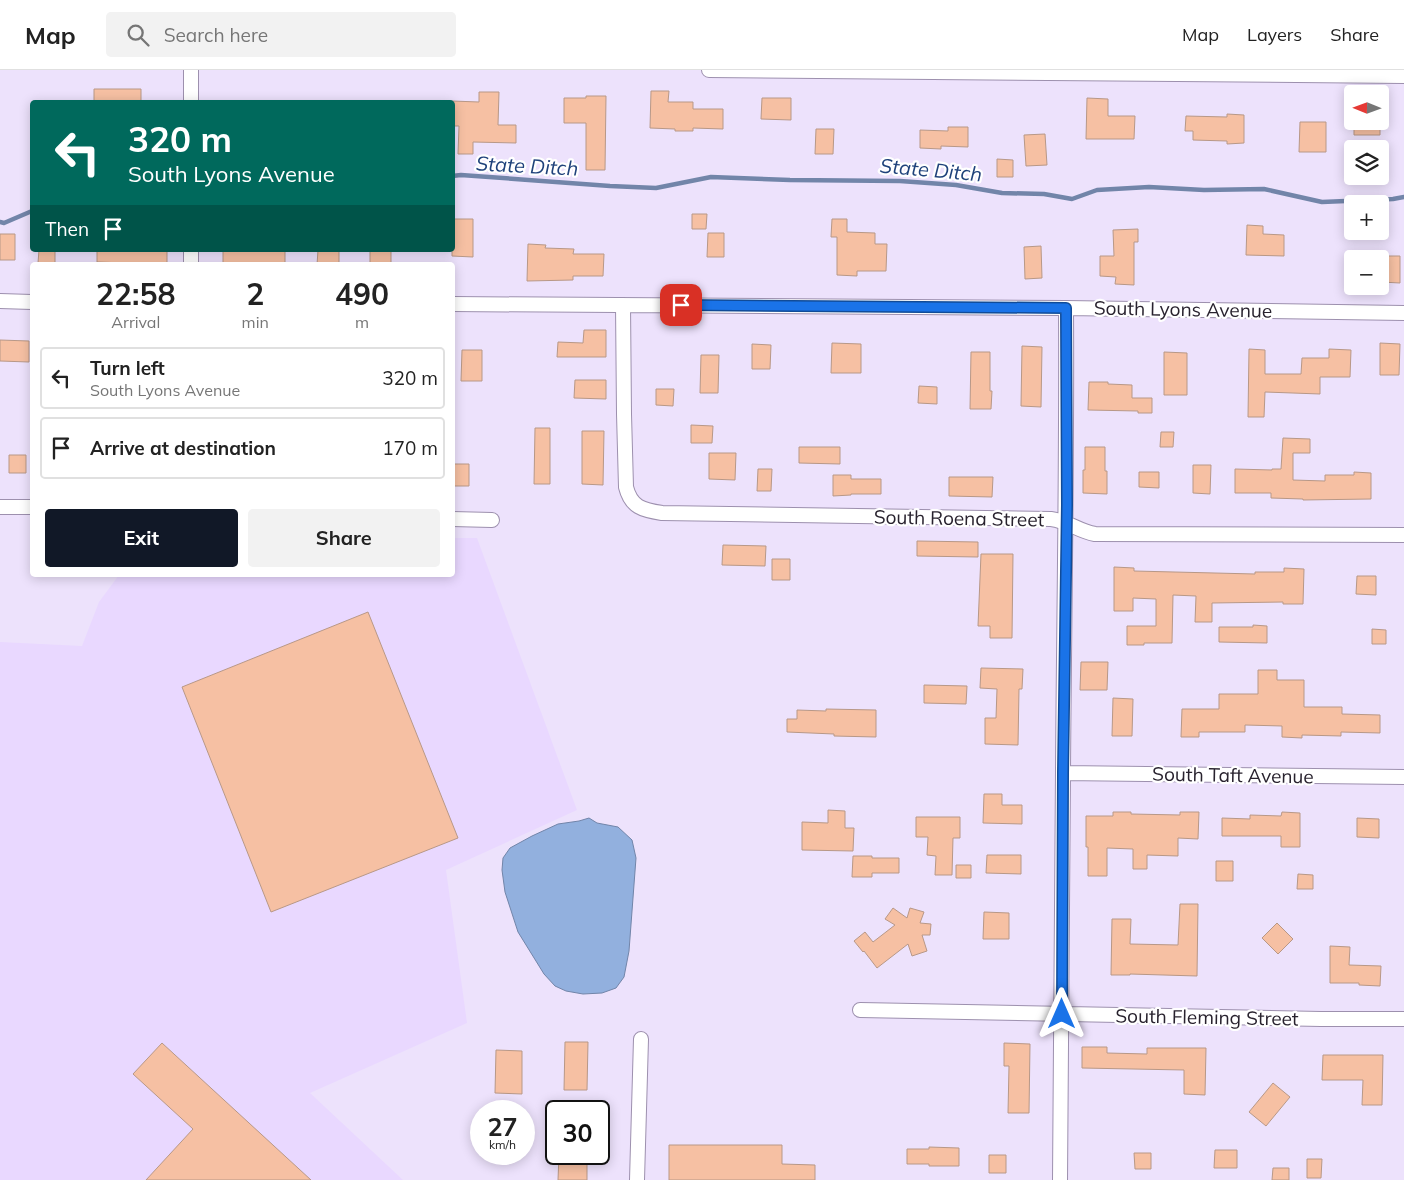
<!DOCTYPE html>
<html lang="en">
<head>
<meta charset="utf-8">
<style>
  body { margin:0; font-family:Mulish,sans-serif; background:#f2f2f2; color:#222; height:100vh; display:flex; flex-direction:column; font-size:19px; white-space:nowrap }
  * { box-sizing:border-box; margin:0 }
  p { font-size:16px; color:#767676 }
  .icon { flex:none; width:28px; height:28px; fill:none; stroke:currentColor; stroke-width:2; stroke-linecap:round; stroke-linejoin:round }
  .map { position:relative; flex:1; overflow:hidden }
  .panel { position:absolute; left:30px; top:192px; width:425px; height:315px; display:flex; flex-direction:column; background:#fff; border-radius:5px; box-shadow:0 2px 12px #0003 }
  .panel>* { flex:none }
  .top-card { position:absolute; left:30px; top:30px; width:425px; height:152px; border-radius:5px; box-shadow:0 2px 12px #0003; background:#00695c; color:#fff; overflow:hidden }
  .needle { width:32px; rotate:271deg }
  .fabs { position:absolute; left:1344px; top:15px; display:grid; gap:10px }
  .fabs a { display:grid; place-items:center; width:45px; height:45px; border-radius:5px; background:#fff; box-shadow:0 2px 12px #0003; font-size:25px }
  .speed { position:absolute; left:470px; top:1030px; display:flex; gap:10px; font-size:25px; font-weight:700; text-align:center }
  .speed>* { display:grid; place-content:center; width:65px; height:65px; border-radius:50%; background:#fff; box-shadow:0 2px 12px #0003; line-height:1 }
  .speed small { font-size:12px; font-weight:400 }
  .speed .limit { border:2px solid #111; border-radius:8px; background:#fff; color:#111 }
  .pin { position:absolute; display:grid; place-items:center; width:42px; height:42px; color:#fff; margin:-21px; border-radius:10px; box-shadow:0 2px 8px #0006 }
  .me { position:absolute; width:55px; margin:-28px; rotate:0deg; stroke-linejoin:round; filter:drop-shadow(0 0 4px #0008) }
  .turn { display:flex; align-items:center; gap:18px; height:105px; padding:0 15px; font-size:22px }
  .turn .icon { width:65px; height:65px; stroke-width:2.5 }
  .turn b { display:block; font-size:35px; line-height:42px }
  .then { display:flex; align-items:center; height:48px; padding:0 15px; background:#0003; gap:10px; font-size:19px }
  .eta { display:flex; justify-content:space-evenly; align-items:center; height:85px; text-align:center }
  .eta b { font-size:30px; font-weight:700; line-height:35px }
  .action { display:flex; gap:10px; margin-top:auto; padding:10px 15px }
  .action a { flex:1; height:58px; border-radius:5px; background:#111827; color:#fff; font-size:20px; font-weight:700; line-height:58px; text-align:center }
  .action a+a { background:#f2f2f2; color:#222 }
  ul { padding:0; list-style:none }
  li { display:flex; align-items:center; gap:15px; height:62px; margin:0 10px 8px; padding:0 5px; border:2px solid #e0e0e0; border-radius:5px }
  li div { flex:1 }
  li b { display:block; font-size:19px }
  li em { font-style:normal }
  header { display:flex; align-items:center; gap:30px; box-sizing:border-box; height:70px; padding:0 25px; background:#fff; border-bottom:1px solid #e0e0e0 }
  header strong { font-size:24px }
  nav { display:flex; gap:28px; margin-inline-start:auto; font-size:18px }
  .search { width:350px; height:45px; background:#f2f2f2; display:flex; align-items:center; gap:12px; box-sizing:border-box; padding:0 18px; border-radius:5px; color:#767676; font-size:19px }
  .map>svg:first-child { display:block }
  .built { fill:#e9d8ff }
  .water { fill:#92b0de; stroke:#7285a9 }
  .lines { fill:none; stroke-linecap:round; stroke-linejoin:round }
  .stream { stroke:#7285a9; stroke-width:4.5 }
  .building { fill:#f6c0a3; stroke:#b89887 }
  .minor-casing { stroke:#9d90ae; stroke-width:16 }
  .minor { stroke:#fff; stroke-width:14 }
  .route-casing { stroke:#114b97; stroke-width:12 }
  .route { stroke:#1a73e8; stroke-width:9 }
  .labels { text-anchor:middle; stroke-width:4.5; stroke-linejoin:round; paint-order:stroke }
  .street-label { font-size:19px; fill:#28222e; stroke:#fff }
  .water-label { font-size:20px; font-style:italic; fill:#1f427b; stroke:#fff }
</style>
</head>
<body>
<header>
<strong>Map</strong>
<div class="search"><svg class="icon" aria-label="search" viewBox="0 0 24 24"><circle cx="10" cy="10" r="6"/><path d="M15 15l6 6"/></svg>Search here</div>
<nav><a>Map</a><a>Layers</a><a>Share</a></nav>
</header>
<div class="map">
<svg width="1404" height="1110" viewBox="0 0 1404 1110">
  <rect width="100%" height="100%" fill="#ede2fc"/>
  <path class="built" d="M 453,468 L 477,468 L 577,740 L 446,800 L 467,953 L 310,1023 L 403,1110 L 0,1110 L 0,572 L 82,576 L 99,532 L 119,505 L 452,505 Z"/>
  <path class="water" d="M 589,748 L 597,753 L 618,757 L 632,770 L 636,788 L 629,881 L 624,907 L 616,918 L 602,923 L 583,924 L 566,921 L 555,916 L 544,904 L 518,862 L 505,822 L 502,800 L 503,788 L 510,778 L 532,766 L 558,754 L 579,751 Z"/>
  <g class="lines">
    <path class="stream" d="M 452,106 L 461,105 L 610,116 L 656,118 L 711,107 L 790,110 L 900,111 L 956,115 L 1002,123 L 1044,124 L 1072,129 L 1097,120 L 1149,117 L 1204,120 L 1264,119 L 1322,132 L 1393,129 L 1404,127
      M 0,152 L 4,153 L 32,141"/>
  </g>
  <path class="building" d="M 94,19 L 141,19 L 141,32 L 94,32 Z
    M 651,21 L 669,21 L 668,32 L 693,32 L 693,39 L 723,39 L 723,59 L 693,58 L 693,61 L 675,61 L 675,59 L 650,58 Z
    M 479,22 L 499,22 L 498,55 L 516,55 L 516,73 L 473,72 L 473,84 L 458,84 L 459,56 L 452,56 L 452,31 L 479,32 Z
    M 586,26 L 606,26 L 605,100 L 586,100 L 586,53 L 564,53 L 564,28 L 586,28 Z
    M 762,28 L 791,28 L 791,50 L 761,49 Z
    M 1087,28 L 1108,29 L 1108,46 L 1135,46 L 1134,69 L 1086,69 Z
    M 1227,44 L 1244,45 L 1244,73 L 1227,74 L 1227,71 L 1193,70 L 1193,61 L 1185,61 L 1186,46 L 1227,47 Z
    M 1354,51 L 1380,51 L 1380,65 L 1354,65 Z
    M 1300,52 L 1326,52 L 1326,82 L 1299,82 Z
    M 948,57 L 968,57 L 968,77 L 941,76 L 941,79 L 920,78 L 920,60 L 948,61 Z
    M 816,59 L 834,59 L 833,84 L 815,84 Z
    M 1045,64 L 1047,95 L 1026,96 L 1024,65 Z
    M 997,89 L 1013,90 L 1013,107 L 997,107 Z
    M 692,144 L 707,144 L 706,159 L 692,159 Z
    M 452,149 L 473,149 L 473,187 L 452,186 Z
    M 832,149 L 847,149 L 847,162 L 875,163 L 875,174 L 887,174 L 886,201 L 857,201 L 857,206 L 837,205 L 837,167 L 831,167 Z
    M 1247,155 L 1263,156 L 1263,164 L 1284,165 L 1284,186 L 1246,185 Z
    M 1138,159 L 1138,172 L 1134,172 L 1134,215 L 1115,214 L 1116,207 L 1100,206 L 1100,186 L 1114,186 L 1113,160 Z
    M 708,163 L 724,163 L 724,187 L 707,187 Z
    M 0,164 L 15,164 L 15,190 L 0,190 Z
    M 528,174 L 546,175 L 545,178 L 574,179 L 573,184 L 604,184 L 603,206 L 573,206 L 573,210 L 527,211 Z
    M 1041,176 L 1042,208 L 1025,209 L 1024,177 Z
    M 39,180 L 55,180 L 55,194 L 38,193 Z
    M 97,180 L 167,180 L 167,195 L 126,195 L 126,193 L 97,192 Z
    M 223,180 L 285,181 L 285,195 L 223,195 Z
    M 318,180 L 339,180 L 339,195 L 317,195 Z
    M 370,180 L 391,180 L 391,195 L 370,195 Z
    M 1382,186 L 1400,186 L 1400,213 L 1381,212 Z
    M 584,260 L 606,260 L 606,287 L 557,287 L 558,272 L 583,273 Z
    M 0,270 L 29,271 L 29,292 L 0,291 Z
    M 832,273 L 861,274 L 861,303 L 831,303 Z
    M 1380,273 L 1400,274 L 1399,305 L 1380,305 Z
    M 752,274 L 771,275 L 770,299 L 752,299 Z
    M 1022,276 L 1042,277 L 1041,337 L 1021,336 Z
    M 1249,279 L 1265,280 L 1265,304 L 1301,304 L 1302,288 L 1329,288 L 1329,279 L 1351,280 L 1350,307 L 1320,307 L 1320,324 L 1265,322 L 1264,347 L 1248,347 Z
    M 462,280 L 482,280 L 482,311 L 461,311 Z
    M 971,282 L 990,282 L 990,321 L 992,321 L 991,339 L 970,339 Z
    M 1164,282 L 1187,283 L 1187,325 L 1164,325 Z
    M 701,285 L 719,285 L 718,323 L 700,323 Z
    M 575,310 L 606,310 L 606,329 L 574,328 Z
    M 1089,312 L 1108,312 L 1108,314 L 1132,315 L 1132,328 L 1152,328 L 1152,343 L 1138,343 L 1138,341 L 1088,340 Z
    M 919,316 L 937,317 L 937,334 L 918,333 Z
    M 656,319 L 674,319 L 673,336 L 656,335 Z
    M 691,355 L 713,356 L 712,373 L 691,373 Z
    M 535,358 L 550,358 L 550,414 L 534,414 Z
    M 582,361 L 604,361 L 603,415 L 582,414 Z
    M 1161,362 L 1174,362 L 1173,377 L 1160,377 Z
    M 1283,368 L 1310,369 L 1310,383 L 1293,383 L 1293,410 L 1325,411 L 1325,405 L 1354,405 L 1354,402 L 1371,403 L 1371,429 L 1303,430 L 1303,429 L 1271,428 L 1271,423 L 1235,423 L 1235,399 L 1272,400 L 1272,399 L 1281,399 Z
    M 799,377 L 840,377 L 840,394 L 799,393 Z
    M 1085,377 L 1105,377 L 1105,401 L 1107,401 L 1107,424 L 1083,423 L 1083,400 L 1085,400 Z
    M 709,383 L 736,383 L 735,410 L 709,409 Z
    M 9,385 L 26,385 L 26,403 L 9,403 Z
    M 452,394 L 469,394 L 469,416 L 452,416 Z
    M 1193,395 L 1211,395 L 1210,424 L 1193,423 Z
    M 758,399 L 772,399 L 771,421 L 757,421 Z
    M 1139,402 L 1159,402 L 1159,418 L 1139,417 Z
    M 833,405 L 851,405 L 851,409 L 881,409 L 881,424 L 851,424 L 851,425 L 833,426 Z
    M 949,407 L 993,407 L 992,427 L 949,426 Z
    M 917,471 L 978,472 L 978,487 L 917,486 Z
    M 723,475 L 766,476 L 765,496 L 722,495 Z
    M 981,484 L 1013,484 L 1012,568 L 990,568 L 990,556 L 978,556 Z
    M 772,489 L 790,489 L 790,510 L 772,510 Z
    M 1114,497 L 1134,498 L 1134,501 L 1255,504 L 1255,502 L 1284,502 L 1284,498 L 1304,499 L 1303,534 L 1283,534 L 1283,532 L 1212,533 L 1212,552 L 1195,552 L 1196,526 L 1173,525 L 1172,573 L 1144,573 L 1144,575 L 1127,575 L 1127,556 L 1156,556 L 1156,529 L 1133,528 L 1133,541 L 1114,541 Z
    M 1357,506 L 1376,506 L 1376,525 L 1356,524 Z
    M 368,542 L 458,768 L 271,842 L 182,617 Z
    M 1253,555 L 1267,556 L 1267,573 L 1219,572 L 1219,557 L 1253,557 Z
    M 1372,559 L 1386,560 L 1386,574 L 1372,574 Z
    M 1081,592 L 1108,592 L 1107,620 L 1080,620 Z
    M 981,598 L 1023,599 L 1022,619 L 1019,619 L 1018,675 L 985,674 L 985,648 L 996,648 L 997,619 L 980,618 Z
    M 1258,600 L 1277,600 L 1277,610 L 1304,610 L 1304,637 L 1342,637 L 1342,644 L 1380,645 L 1380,663 L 1341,662 L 1341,666 L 1302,665 L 1302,668 L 1282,667 L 1282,656 L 1245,655 L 1245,662 L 1199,662 L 1199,667 L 1181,667 L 1182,639 L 1219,639 L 1219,624 L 1258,624 Z
    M 924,615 L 967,616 L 966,634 L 924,633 Z
    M 1113,628 L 1133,629 L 1132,666 L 1112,666 Z
    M 826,639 L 876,640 L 876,667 L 834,666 L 834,664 L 787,662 L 787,649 L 797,649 L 797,640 L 826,641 Z
    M 984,724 L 1002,724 L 1002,735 L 1022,735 L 1022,754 L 983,753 Z
    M 828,740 L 845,741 L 845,758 L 854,758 L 853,781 L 802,780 L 802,752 L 828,753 Z
    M 1113,742 L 1131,742 L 1131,744 L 1180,745 L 1180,742 L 1199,742 L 1198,769 L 1178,768 L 1178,786 L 1147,785 L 1147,799 L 1133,799 L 1133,779 L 1107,778 L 1107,806 L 1088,806 L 1088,777 L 1086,777 L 1086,746 L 1113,746 Z
    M 1282,742 L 1300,743 L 1300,777 L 1281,777 L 1281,766 L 1222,766 L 1222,748 L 1250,749 L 1250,745 L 1281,746 Z
    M 916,747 L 960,747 L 960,768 L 953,768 L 952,805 L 935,805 L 936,786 L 927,785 L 928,767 L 916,767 Z
    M 1357,748 L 1379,749 L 1379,768 L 1357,767 Z
    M 987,785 L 1021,785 L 1021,804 L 986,803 Z
    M 853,786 L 872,786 L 872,788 L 899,788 L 899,803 L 872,803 L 872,807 L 852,807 Z
    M 1216,791 L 1233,791 L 1233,811 L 1216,811 Z
    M 956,795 L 971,795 L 971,808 L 956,808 Z
    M 1298,804 L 1313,805 L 1313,819 L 1297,819 Z
    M 1180,834 L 1198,834 L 1197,906 L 1130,904 L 1130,905 L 1111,905 L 1112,849 L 1131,849 L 1130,874 L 1178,875 Z
    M 893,838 L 907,848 L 910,838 L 924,842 L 920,853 L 931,854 L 930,865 L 922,865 L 927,881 L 912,886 L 908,874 L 877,898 L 864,881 L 863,882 L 854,871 L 865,862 L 873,872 L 895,855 L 885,849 Z
    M 984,842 L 1009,843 L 1009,869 L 983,869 Z
    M 1277,853 L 1293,869 L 1278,884 L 1262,868 Z
    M 1330,876 L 1350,877 L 1349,895 L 1381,896 L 1380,916 L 1359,915 L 1359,913 L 1330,913 Z
    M 565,972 L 588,972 L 587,1020 L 564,1020 Z
    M 162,973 L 311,1110 L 146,1110 L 193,1059 L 133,1004 Z
    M 1004,973 L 1030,974 L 1029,1043 L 1008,1043 L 1009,996 L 1004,996 Z
    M 1082,977 L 1107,977 L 1107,983 L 1147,984 L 1147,978 L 1206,978 L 1205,1025 L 1184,1024 L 1184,1000 L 1082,998 Z
    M 496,980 L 522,981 L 522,1024 L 495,1023 Z
    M 1323,985 L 1383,985 L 1382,1035 L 1362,1035 L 1363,1010 L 1322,1010 Z
    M 1273,1013 L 1290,1027 L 1266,1056 L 1249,1042 Z
    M 669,1075 L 782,1075 L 782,1094 L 815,1095 L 815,1110 L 669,1110 Z
    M 929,1077 L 959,1078 L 959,1096 L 929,1096 L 929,1094 L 907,1094 L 907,1079 L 929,1079 Z
    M 1215,1080 L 1237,1080 L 1237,1098 L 1214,1098 Z
    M 1134,1083 L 1151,1083 L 1151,1099 L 1135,1099 Z
    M 559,1084 L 587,1084 L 587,1110 L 558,1110 Z
    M 989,1085 L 1006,1085 L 1006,1103 L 989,1103 Z
    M 1307,1089 L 1322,1089 L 1321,1108 L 1307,1108 Z
    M 1273,1098 L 1289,1098 L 1289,1110 L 1272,1110 Z"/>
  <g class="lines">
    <g class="minor-casing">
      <path id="minor" d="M 709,0 L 1404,6
        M 191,32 L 191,0
        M 191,195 L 191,180
        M 0,231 L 32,232
        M 452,234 L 1066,238 L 1404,243
        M 623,235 L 624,344 L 626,417 C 631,437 642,440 662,443 L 1051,449 C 1068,451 1078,461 1095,464 L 1404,465
        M 0,437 L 32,437
        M 452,449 L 492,450
        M 1063,703 L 1404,707
        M 860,940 L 1321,949 L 1404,949
        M 637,1110 L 641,969
        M 1060,1110 C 1062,974 1061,838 1063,702 C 1064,547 1067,393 1066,238"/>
    </g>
    <use href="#minor" class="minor"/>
  </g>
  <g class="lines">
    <g class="route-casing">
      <path id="route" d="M 681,235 L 1066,238 L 1067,435 L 1063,703 L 1062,944"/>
    </g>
    <use href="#route" class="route"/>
  </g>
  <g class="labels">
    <g class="street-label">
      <text transform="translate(1183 239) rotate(1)" y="7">South Lyons Avenue</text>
      <text transform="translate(959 448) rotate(1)" y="7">South Roena Street</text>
      <text transform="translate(1233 705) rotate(1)" y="7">South Taft Avenue</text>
      <text transform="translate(1207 947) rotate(1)" y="7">South Fleming Street</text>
    </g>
    <g class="water-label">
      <text transform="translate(527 96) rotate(3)" y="7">State Ditch</text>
      <text transform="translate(931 100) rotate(5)" y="7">State Ditch</text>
    </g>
  </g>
</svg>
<div class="fabs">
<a><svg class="needle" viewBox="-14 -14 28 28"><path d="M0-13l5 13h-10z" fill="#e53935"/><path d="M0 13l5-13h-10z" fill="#767676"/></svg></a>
<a><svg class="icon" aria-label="layers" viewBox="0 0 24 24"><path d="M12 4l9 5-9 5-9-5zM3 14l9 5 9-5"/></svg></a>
<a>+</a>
<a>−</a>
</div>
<div class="speed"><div>27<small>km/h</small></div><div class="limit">30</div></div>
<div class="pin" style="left:681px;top:235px;background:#d93025"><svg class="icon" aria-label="arrive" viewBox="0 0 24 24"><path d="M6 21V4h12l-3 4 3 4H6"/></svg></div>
<svg class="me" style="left:1062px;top:944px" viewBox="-20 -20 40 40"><path d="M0-17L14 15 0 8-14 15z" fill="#1a73e8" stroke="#fff" stroke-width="4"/></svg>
<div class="top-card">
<div class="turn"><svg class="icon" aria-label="left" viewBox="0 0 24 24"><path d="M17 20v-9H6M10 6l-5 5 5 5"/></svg><div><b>320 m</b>South Lyons Avenue</div></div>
<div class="then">Then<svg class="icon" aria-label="arrive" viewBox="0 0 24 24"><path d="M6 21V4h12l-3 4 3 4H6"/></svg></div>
</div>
<section class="panel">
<div class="eta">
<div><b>22:58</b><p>Arrival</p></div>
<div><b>2</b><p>min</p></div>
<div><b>490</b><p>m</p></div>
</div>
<ul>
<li><svg class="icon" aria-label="left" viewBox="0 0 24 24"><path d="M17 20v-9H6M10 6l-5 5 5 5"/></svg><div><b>Turn left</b><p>South Lyons Avenue</p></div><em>320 m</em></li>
<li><svg class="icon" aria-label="arrive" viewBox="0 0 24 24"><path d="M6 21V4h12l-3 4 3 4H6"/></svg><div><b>Arrive at destination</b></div><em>170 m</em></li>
</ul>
<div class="action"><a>Exit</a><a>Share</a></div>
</section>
</div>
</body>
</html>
